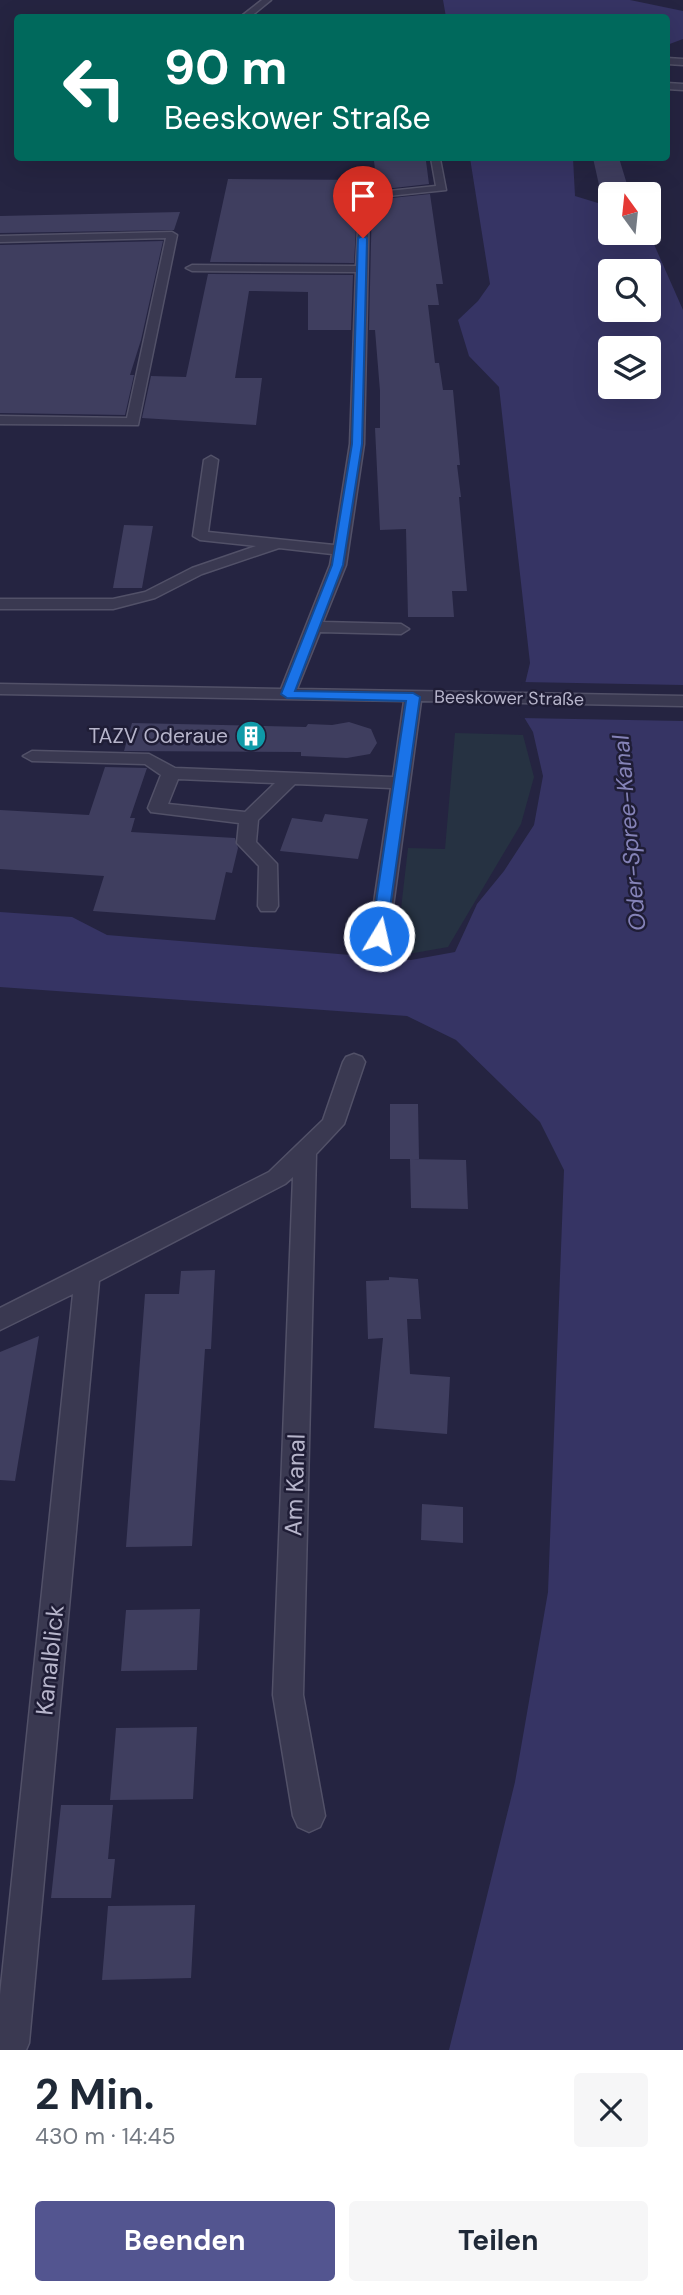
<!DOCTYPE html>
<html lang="de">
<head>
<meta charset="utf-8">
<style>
  body { margin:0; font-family:"DM Sans",sans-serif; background:#f6f6f7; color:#1f2937; height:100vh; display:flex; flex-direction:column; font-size:26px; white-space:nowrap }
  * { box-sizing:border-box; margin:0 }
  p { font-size:23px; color:#747a83 }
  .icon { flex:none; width:38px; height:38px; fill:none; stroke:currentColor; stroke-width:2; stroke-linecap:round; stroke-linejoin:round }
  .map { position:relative; height:2050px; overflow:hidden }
  .panel { display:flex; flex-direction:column; background:#fff; flex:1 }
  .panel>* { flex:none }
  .hud { position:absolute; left:14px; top:14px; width:656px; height:147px; border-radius:7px; box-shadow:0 7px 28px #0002; background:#00695c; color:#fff; overflow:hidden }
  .needle { width:46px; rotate:345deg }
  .controls { position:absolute; left:598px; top:182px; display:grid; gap:14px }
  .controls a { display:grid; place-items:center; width:63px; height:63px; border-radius:7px; background:#fff; box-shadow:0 7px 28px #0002; font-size:35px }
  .pin { position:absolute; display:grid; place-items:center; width:60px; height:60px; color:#fff; margin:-72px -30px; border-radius:50% 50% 50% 0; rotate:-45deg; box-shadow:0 0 7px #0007 }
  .pin .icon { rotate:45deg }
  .me { position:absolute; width:77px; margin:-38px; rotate:9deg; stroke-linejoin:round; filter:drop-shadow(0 0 5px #0008) }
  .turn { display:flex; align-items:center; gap:24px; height:147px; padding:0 35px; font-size:32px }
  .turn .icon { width:91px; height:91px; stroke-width:2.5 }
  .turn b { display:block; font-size:49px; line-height:60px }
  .round { display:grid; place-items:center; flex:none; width:74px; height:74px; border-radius:7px; background:#f6f6f7 }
  .overview { display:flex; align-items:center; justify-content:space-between; height:119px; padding:0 35px }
  h1 { font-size:42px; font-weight:700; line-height:52px }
  .button { display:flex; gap:14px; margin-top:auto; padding:14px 35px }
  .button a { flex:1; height:80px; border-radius:7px; background:#535590; color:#fff; font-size:28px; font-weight:700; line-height:80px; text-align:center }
  .button a+a { background:#f6f6f7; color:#1f2937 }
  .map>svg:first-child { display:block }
  .green { fill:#263242 }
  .water { fill:#363464; fill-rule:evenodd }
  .pier { fill:#252441 }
  .building { fill:#3f3e5f }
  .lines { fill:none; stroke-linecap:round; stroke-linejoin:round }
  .minor-casing { stroke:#525168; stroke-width:3 }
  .minor { fill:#3a3951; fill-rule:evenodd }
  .route { fill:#1a73e8; stroke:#114b97; stroke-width:2 }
  .labels { text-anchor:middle; stroke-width:5; stroke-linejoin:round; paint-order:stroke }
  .far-street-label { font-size:18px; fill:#b7b5cb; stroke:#1f1d36 }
  .poi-label { font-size:21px; fill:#b7b5cb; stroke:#1f1d36; text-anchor:end }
  .water-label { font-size:23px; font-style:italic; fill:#8583b8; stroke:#1f1d36 }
  .near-street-label { font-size:24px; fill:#b7b5cb; stroke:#1f1d36 }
</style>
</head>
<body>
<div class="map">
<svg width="683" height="2050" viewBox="0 0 683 2050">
  <rect width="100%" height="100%" fill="#252441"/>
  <path class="green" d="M 455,733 L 523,735 L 534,777 L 521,824 L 448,947 L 414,953 L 396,952 L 408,848 L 445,849 Z"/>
  <path class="water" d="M 443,0 L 630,0 L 683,11 L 683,39 L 667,45 L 667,18 L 446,17 Z
    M 470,158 L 573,158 L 575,196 L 611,207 L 611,233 L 649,233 L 683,310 L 683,2050 L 449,2050 L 515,1782 L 548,1592 L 564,1170 L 540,1122 L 456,1040 L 407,1016 L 0,987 L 0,912 L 72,917 L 107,935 L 411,960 L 455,952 L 477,904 L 504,871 L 534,825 L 543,776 L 533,732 L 519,709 L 530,663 L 499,387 L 469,356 L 458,320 L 478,301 L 490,284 ZM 611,271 L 649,271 L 649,310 L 611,310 ZM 611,348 L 649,348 L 649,387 L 611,387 Z"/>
  <path class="pier" d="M 522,682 L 683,685 L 683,721 L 521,718 L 516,709 Z"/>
  <path class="building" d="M 593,158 L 619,158 L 630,194 L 601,194 Z
    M 374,161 L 426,161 L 429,184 L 358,192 L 354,263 L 210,262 L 228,179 L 374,180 L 376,178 Z
    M 430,194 L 443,284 L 436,284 L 439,305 L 428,305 L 435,363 L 439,363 L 443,390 L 453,390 L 460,465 L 457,465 L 461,497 L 459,497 L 467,591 L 452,591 L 454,617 L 408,617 L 406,529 L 380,530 L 375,428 L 380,428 L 380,391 L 375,330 L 369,330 L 372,200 Z
    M 180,212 L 174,230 L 0,233 L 0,216 Z
    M 163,241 L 141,340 L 130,375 L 134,375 L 125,415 L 0,413 L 0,245 Z
    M 208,274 L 353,275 L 351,330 L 308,330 L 308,292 L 249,291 L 235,378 L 262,378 L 256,425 L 142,418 L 151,376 L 186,377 Z
    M 124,525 L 153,526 L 142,588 L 113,588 Z
    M 349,722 L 371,729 L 377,743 L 370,754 L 347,758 L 301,756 L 301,752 L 124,751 L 132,723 L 306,727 L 308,724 L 332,725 Z
    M 105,767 L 147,768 L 130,818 L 135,818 L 131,832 L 235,838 L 238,848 L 232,873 L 226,872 L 215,920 L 93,911 L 104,876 L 0,869 L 0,810 L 89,815 Z
    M 325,814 L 368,819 L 358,859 L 280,851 L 292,818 L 322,822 Z
    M 390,1104 L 418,1104 L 419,1159 L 390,1159 Z
    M 410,1159 L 466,1160 L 468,1209 L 411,1208 Z
    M 215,1270 L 211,1349 L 205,1349 L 192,1546 L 126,1547 L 145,1294 L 179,1294 L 181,1271 Z
    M 389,1277 L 418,1279 L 421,1319 L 407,1319 L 410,1374 L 450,1377 L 447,1434 L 374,1428 L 383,1338 L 368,1339 L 366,1281 L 389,1280 Z
    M 39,1336 L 15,1481 L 0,1480 L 0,1352 Z
    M 422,1504 L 463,1507 L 463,1543 L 421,1540 Z
    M 200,1609 L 197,1670 L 121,1671 L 126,1610 Z
    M 197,1727 L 193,1799 L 110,1800 L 116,1728 Z
    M 61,1805 L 113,1805 L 108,1859 L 115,1859 L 111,1898 L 51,1898 Z
    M 195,1905 L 191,1978 L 102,1980 L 108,1906 Z"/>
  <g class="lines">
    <g class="minor-casing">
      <path id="minor" d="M 262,0 L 271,0 L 249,18 L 239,18 Z
        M 667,58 L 683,59 L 683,65 L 667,64 Z
        M 667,83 L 683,84 L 683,90 L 667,89 Z
        M 431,158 L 440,159 L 446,190 L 369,198 L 364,444 L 346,565 L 323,622 L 401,624 L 409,629 L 401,634 L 320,632 L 297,689 L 683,696 L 683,706 L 421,701 L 389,936 L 386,941 L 372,941 L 369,936 L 391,788 L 295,784 L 258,820 L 256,842 L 277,864 L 278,906 L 275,911 L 261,911 L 258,906 L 259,866 L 237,843 L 239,823 L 151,812 L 148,808 L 161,775 L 145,764 L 32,761 L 23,756 L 32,751 L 149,754 L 175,768 L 393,777 L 404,701 L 0,694 L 0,684 L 281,689 L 330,565 L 332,554 L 279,548 L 202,574 L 155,598 L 113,609 L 0,609 L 0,599 L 113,599 L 145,592 L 192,568 L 256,546 L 200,540 L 193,536 L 204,460 L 211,456 L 218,460 L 208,532 L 334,545 L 350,444 L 356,272 L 192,271 L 186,268 L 192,265 L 356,266 L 360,194 L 436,186 ZM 178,779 L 275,783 L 245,812 L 168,804 Z
        M 172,232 L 177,235 L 138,425 L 0,424 L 0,416 L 127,418 L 166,238 L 0,242 L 0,236 Z
        M 354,1054 L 362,1057 L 365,1062 L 344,1124 L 316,1154 L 303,1695 L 325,1816 L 320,1827 L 309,1832 L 298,1827 L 293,1816 L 273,1695 L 293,1177 L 285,1184 L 99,1281 L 29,2043 L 26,2050 L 0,2050 L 0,1995 L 73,1294 L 0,1330 L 0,1308 L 269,1172 L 323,1120 L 343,1062 L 346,1057 Z"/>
    </g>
    <use href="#minor" class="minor"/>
  </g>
  <path class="route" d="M 363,236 L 367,238 L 362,444 L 343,565 L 295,691 L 413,693 L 420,697 L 386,936 L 379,941 L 371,936 L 406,701 L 287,698 L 281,694 L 332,565 L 352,444 L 358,238 Z"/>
  <defs>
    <g id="building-disc" transform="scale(1.575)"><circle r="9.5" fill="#0f9aa8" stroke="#1f1d36"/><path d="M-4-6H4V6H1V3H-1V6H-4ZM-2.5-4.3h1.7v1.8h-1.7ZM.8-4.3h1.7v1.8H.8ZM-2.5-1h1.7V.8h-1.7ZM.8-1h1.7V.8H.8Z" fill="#fff"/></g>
  </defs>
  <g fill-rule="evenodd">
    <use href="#building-disc" x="251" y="736"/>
  </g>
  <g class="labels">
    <g class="far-street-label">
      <text transform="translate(509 698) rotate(1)" y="6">Beeskower Straße</text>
    </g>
    <g class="poi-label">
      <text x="228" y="743">TAZV Oderaue</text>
    </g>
    <g class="water-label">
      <text transform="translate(629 833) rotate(-95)" y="8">Oder-Spree-Kanal</text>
    </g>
    <g class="near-street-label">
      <text transform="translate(295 1485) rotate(-88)" y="8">Am Kanal</text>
      <text transform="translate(50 1660) rotate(-84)" y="8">Kanalblick</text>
    </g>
  </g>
</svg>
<div class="controls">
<a><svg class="needle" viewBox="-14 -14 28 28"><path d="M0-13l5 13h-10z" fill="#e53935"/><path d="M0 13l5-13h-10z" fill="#747a83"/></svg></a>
<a><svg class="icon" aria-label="search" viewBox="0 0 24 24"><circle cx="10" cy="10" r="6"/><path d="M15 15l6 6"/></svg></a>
<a><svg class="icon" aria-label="layers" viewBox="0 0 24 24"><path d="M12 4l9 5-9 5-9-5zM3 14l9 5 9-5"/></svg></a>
</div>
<div class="pin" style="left:363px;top:238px;background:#d93025"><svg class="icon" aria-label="arrive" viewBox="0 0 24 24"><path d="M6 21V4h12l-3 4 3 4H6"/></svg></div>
<svg class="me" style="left:379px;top:936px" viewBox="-20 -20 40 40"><circle r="17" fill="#1a73e8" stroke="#fff" stroke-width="3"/><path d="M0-11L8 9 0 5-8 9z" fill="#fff"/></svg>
<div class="hud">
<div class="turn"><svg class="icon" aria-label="left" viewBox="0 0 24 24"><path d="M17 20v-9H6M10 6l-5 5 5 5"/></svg><div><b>90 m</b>Beeskower Straße</div></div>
</div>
</div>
<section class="panel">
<div class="overview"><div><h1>2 Min.</h1><p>430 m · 14:45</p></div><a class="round"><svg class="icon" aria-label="close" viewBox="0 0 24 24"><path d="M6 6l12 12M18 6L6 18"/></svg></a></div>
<div class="button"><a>Beenden</a><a>Teilen</a></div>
</section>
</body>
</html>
